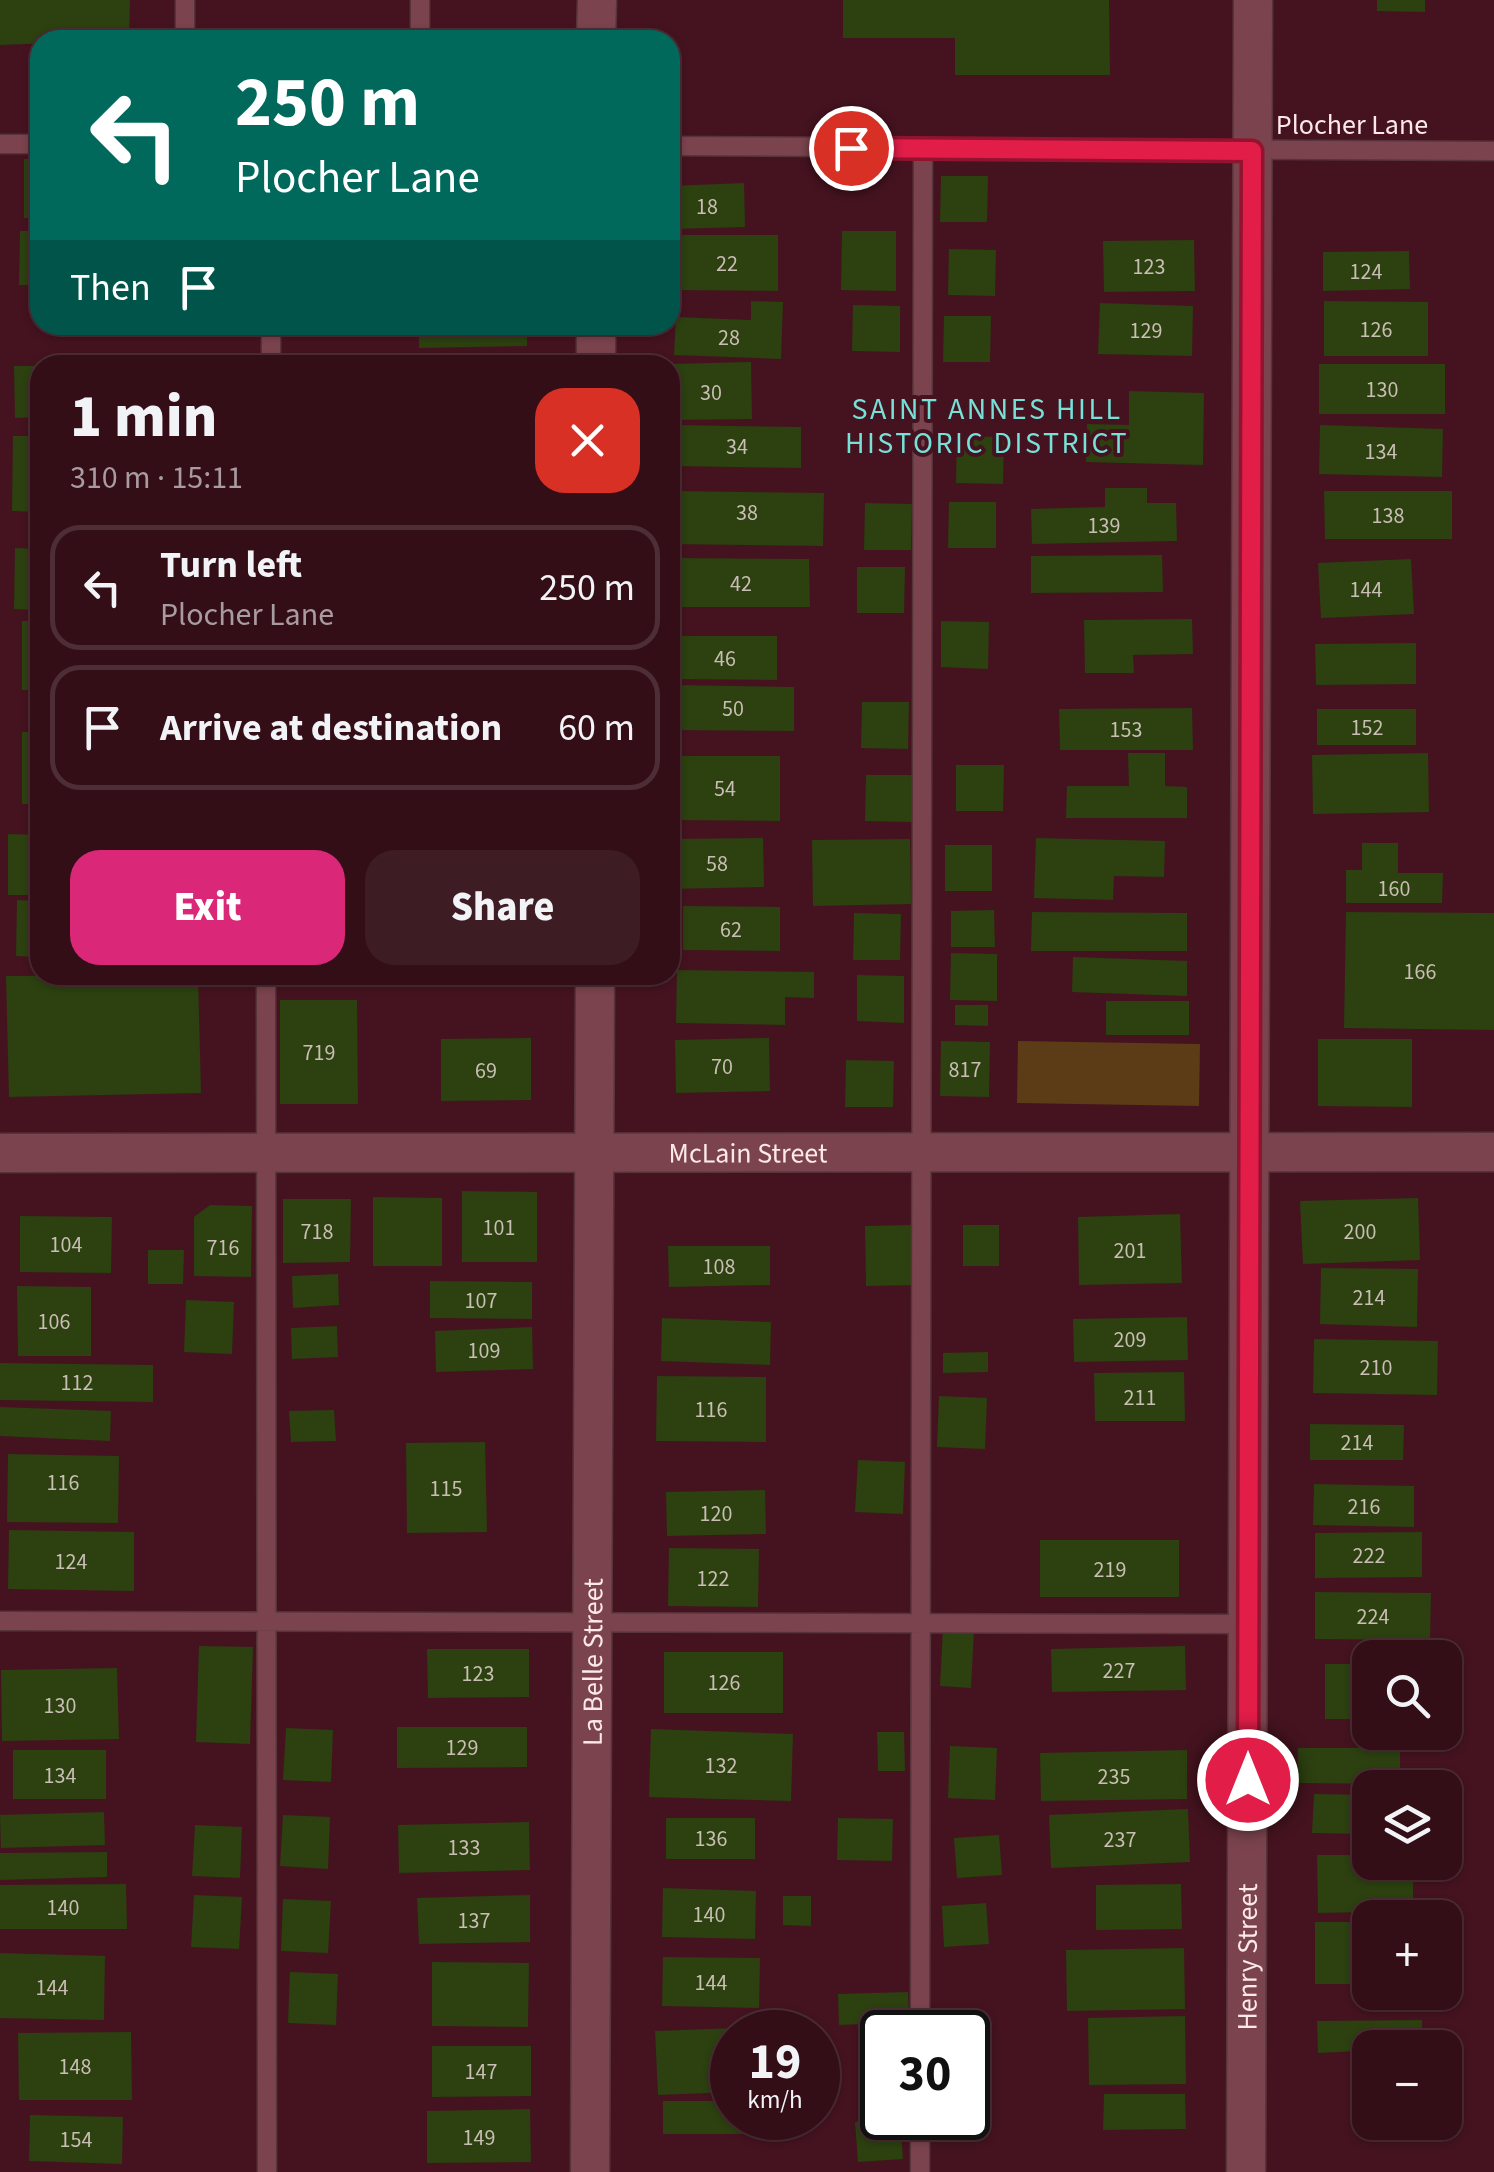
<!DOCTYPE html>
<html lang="en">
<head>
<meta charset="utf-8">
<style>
  body { margin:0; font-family:"Source Sans 3",sans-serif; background:#3e1c24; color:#f1f3f6; height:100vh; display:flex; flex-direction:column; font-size:38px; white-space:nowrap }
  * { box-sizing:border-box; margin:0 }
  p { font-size:32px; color:#a99ca1 }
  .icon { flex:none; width:55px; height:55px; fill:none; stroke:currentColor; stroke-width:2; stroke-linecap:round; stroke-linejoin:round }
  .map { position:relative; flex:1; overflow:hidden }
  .drawer { position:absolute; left:30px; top:355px; width:650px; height:630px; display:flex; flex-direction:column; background:#330e17; border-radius:30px; box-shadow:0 2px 8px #0004,0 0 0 2px #4e2e36 }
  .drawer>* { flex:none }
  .banner { position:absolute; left:30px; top:30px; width:650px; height:305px; border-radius:30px; box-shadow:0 2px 8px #0004,0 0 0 2px #4e2e36; background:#00695c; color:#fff; overflow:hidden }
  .controls { position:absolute; left:1352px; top:1640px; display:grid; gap:20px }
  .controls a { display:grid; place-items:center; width:110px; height:110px; border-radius:20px; background:#330e17; box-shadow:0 2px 8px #0004,0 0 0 2px #4e2e36; font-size:50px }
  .speed { position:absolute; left:710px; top:2010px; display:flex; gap:20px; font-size:50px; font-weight:700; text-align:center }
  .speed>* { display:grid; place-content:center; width:130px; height:130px; border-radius:50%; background:#330e17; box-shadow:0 2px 8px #0004,0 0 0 2px #4e2e36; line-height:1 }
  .speed small { font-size:25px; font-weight:400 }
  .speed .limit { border:5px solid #111; border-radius:15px; background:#fff; color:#111 }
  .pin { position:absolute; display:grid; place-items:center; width:85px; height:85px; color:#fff; margin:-42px; border:5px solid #fff; border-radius:50%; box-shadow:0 2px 10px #0007 }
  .me { position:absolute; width:110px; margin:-55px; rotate:0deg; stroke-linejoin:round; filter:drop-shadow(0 0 8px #0008) }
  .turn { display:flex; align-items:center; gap:35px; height:210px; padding:0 40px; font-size:45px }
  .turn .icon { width:130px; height:130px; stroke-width:2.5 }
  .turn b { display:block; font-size:70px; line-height:85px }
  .then { display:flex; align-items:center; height:95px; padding:0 40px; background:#0003; gap:20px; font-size:38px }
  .round { display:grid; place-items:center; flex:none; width:105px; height:105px; border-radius:30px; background:#3e1c24 }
  .head { display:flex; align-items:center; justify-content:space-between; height:170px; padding:0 40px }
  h1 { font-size:60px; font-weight:800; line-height:75px }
  .primary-button { display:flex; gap:20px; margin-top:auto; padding:20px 40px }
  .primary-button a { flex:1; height:115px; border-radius:30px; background:#db2777; color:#fff; font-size:40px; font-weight:800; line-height:115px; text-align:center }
  .primary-button a+a { background:#3e1c24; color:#f1f3f6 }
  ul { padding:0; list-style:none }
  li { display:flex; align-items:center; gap:30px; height:125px; margin:0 20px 15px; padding:0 20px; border:5px solid #4e2e36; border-radius:30px }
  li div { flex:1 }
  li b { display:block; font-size:38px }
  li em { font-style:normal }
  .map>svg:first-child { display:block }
  .green { fill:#5b3c17 }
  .building { fill:#2c4010 }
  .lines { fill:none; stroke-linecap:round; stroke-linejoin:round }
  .lane-casing { stroke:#57333a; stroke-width:21 }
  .street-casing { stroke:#57333a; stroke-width:41 }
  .lane { stroke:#7a434d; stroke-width:18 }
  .street { stroke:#7a434d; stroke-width:38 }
  .route-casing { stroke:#92132f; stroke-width:25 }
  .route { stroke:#e11d48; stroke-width:18 }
  .labels { text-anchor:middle; stroke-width:8; stroke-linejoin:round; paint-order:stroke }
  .number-label { font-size:22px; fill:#c9beb4 }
  .street-label { font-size:28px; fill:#fde8ea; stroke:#44131f }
  .neighbourhood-label { font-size:30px; letter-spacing:2.5px; fill:#76e1d9; stroke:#44131f }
</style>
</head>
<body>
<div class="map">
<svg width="1494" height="2172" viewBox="0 0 1494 2172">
  <rect width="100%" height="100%" fill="#44131f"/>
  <path class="green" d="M 1018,1041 L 1200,1044 L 1199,1106 L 1017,1103 Z"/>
  <path class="building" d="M 0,0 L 130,0 L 129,40 L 0,45 Z
    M 843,0 L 1109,0 L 1110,75 L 955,75 L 955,38 L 843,38 Z
    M 1377,0 L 1425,0 L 1425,12 L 1377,11 Z
    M 24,159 L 40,159 L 40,218 L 24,218 Z
    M 941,176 L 988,176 L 987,222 L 940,222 Z
    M 744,183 L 745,227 L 670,229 L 670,186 Z
    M 20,231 L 40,231 L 40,285 L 19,285 Z
    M 842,231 L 896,231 L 896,291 L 841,290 Z
    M 675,235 L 778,235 L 778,291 L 675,290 Z
    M 1194,240 L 1195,291 L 1104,292 L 1103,241 Z
    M 949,249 L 996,250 L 995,296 L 948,295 Z
    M 1409,251 L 1410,289 L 1323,291 L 1323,252 Z
    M 751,301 L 783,302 L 781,359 L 674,355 L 676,317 L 751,320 Z
    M 1324,301 L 1428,302 L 1428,356 L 1324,356 Z
    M 1100,303 L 1193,306 L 1192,356 L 1098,354 Z
    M 853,305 L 900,306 L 900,352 L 852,351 Z
    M 944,316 L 991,316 L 990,362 L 943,362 Z
    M 419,325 L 527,325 L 527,346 L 419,348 Z
    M 405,356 L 530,357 L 530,365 L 405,365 Z
    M 751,362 L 752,419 L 670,420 L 670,364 Z
    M 1319,364 L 1445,364 L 1445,414 L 1319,414 Z
    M 14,366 L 40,366 L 40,417 L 15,418 Z
    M 1129,391 L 1204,393 L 1203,465 L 1086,462 L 1087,424 L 1129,425 Z
    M 673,425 L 801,427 L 801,468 L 672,466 Z
    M 1320,425 L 1443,429 L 1442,477 L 1319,474 Z
    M 13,436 L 40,436 L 40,512 L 12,511 Z
    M 957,436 L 1004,437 L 1003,484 L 956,483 Z
    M 1105,488 L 1147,488 L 1147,503 L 1176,503 L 1177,541 L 1032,544 L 1031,509 L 1105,507 Z
    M 670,491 L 824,493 L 823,546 L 670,544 Z
    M 1324,491 L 1452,491 L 1452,539 L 1325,539 Z
    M 949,502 L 996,502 L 996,548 L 948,548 Z
    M 865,503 L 912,504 L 911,550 L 864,550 Z
    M 15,548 L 40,549 L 40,610 L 14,609 Z
    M 1162,555 L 1163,592 L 1031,593 L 1031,556 Z
    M 672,558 L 809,559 L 810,607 L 672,607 Z
    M 1411,559 L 1414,614 L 1321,618 L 1318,563 Z
    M 857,567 L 905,567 L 904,613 L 857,613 Z
    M 1192,619 L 1193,654 L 1133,655 L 1134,673 L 1085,673 L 1084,620 Z
    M 22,621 L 40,621 L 40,690 L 22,690 Z
    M 941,621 L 989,622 L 988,669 L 941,667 Z
    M 674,636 L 777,636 L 777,680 L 674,679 Z
    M 1416,643 L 1416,684 L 1316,685 L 1315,644 Z
    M 672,685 L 794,687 L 794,731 L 671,730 Z
    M 862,702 L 909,702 L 908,749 L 861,748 Z
    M 1192,708 L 1193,750 L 1060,750 L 1059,709 Z
    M 1317,709 L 1416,709 L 1416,745 L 1317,745 Z
    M 22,732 L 40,732 L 40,804 L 22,804 Z
    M 1128,753 L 1165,753 L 1165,786 L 1187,787 L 1187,818 L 1066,818 L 1067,786 L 1129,786 Z
    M 1428,753 L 1429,812 L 1313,814 L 1312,755 Z
    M 670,756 L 780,756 L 780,821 L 670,820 Z
    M 956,765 L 1004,765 L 1003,811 L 956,811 Z
    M 866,775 L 913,775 L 912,822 L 865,821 Z
    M 8,834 L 40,835 L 40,895 L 8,895 Z
    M 763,838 L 764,887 L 670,889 L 670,839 Z
    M 1036,838 L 1165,841 L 1164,877 L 1114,876 L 1113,900 L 1034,898 Z
    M 910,839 L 911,904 L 813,906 L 812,840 Z
    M 1362,843 L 1398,843 L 1398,873 L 1443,873 L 1442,903 L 1346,903 L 1346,870 L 1362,870 Z
    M 945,845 L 992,845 L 992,891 L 945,891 Z
    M 17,900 L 40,901 L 40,957 L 16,956 Z
    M 683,906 L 780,907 L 780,951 L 683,950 Z
    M 994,910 L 995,947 L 951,947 L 951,911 Z
    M 1032,912 L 1187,913 L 1187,951 L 1031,951 Z
    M 1346,912 L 1494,913 L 1494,1030 L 1344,1028 Z
    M 854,913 L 901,914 L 900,960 L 853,960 Z
    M 951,953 L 997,954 L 997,1001 L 950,1000 Z
    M 1073,957 L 1187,961 L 1187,996 L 1072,992 Z
    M 677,970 L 814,972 L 814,998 L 785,997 L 785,1025 L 676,1023 Z
    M 198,975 L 201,1093 L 9,1097 L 6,976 Z
    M 857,975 L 904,976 L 904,1023 L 857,1021 Z
    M 280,1000 L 357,1000 L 358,1104 L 280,1104 Z
    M 1106,1001 L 1189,1001 L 1189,1035 L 1106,1035 Z
    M 955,1005 L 988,1005 L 988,1026 L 955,1025 Z
    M 531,1038 L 531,1100 L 441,1101 L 441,1039 Z
    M 769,1038 L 770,1091 L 676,1093 L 675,1040 Z
    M 1318,1039 L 1412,1039 L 1412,1107 L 1318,1106 Z
    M 941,1041 L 990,1042 L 989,1097 L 940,1096 Z
    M 846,1060 L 894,1061 L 893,1107 L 845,1107 Z
    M 462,1191 L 537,1192 L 537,1262 L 462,1262 Z
    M 373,1197 L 442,1198 L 442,1266 L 373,1266 Z
    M 1418,1198 L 1420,1260 L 1303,1264 L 1300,1201 Z
    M 283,1199 L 351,1199 L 350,1262 L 283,1263 Z
    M 210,1205 L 252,1206 L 251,1277 L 194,1276 L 194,1217 Z
    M 1180,1214 L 1182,1283 L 1079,1285 L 1078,1217 Z
    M 20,1216 L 112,1217 L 111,1273 L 20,1272 Z
    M 913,1225 L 915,1285 L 866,1286 L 865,1226 Z
    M 963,1225 L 999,1225 L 999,1266 L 963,1266 Z
    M 668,1246 L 770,1246 L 770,1285 L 669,1287 Z
    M 148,1250 L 184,1250 L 183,1284 L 148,1284 Z
    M 1321,1268 L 1418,1269 L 1417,1327 L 1320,1324 Z
    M 338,1274 L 339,1305 L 293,1308 L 292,1276 Z
    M 430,1281 L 532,1282 L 532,1319 L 430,1318 Z
    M 17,1286 L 91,1287 L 91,1356 L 18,1356 Z
    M 186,1300 L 234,1302 L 232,1354 L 184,1352 Z
    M 1187,1317 L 1188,1360 L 1074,1362 L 1073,1319 Z
    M 662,1318 L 771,1322 L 770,1365 L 661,1361 Z
    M 337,1326 L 338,1357 L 292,1359 L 291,1328 Z
    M 532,1327 L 533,1369 L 436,1372 L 435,1331 Z
    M 1314,1339 L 1438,1341 L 1437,1395 L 1313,1393 Z
    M 988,1352 L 988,1372 L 943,1373 L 943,1353 Z
    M 0,1363 L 153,1365 L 153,1402 L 0,1400 Z
    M 1184,1372 L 1185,1421 L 1095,1421 L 1094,1373 Z
    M 657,1376 L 766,1377 L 766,1442 L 656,1441 Z
    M 939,1396 L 987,1398 L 985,1449 L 937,1447 Z
    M 0,1407 L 111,1411 L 110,1441 L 0,1436 Z
    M 334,1410 L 336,1441 L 291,1442 L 289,1411 Z
    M 1310,1424 L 1404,1425 L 1403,1460 L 1310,1460 Z
    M 485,1442 L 487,1532 L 407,1533 L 406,1443 Z
    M 8,1454 L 119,1456 L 118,1523 L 7,1522 Z
    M 858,1460 L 905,1462 L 903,1514 L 855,1512 Z
    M 1314,1484 L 1414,1486 L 1414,1527 L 1313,1525 Z
    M 765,1490 L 766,1534 L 667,1536 L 666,1492 Z
    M 9,1530 L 134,1532 L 134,1591 L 8,1589 Z
    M 1422,1532 L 1422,1577 L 1315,1578 L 1315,1533 Z
    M 1040,1540 L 1179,1540 L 1179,1597 L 1040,1597 Z
    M 669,1548 L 759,1549 L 758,1607 L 668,1606 Z
    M 1315,1592 L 1431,1593 L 1430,1640 L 1315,1639 Z
    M 943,1628 L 974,1630 L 971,1688 L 940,1686 Z
    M 199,1646 L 253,1647 L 250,1744 L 196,1742 Z
    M 1185,1646 L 1186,1690 L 1052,1692 L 1051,1649 Z
    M 427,1649 L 529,1649 L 529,1697 L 428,1698 Z
    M 664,1652 L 783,1652 L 783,1713 L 664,1713 Z
    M 1325,1664 L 1370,1664 L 1370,1719 L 1325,1719 Z
    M 117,1668 L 119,1739 L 2,1741 L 1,1670 Z
    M 397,1727 L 527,1727 L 527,1767 L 397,1768 Z
    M 286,1728 L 333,1730 L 331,1782 L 283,1780 Z
    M 651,1729 L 793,1734 L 791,1801 L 649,1797 Z
    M 1358,1731 L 1400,1732 L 1400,1784 L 1297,1783 L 1298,1748 L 1358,1748 Z
    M 877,1732 L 904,1732 L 905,1771 L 878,1771 Z
    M 950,1746 L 997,1748 L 995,1800 L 948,1798 Z
    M 13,1750 L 106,1750 L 106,1799 L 13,1799 Z
    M 1187,1750 L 1187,1799 L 1041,1801 L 1040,1753 Z
    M 1314,1794 L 1370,1795 L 1370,1834 L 1312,1833 Z
    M 1188,1809 L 1190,1862 L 1051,1868 L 1049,1815 Z
    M 104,1812 L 105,1845 L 1,1848 L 0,1815 Z
    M 283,1815 L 330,1817 L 328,1869 L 280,1866 Z
    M 666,1818 L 755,1818 L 755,1859 L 666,1859 Z
    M 838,1818 L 893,1819 L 892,1861 L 837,1860 Z
    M 529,1822 L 530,1870 L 399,1873 L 398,1825 Z
    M 195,1825 L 242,1827 L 240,1878 L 192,1876 Z
    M 999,1835 L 1002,1875 L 957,1878 L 954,1838 Z
    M 107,1852 L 107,1877 L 0,1880 L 0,1853 Z
    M 1317,1855 L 1370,1855 L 1370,1862 L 1413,1862 L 1413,1911 L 1318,1913 Z
    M 126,1884 L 127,1929 L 0,1929 L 0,1885 Z
    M 1181,1884 L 1182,1929 L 1096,1930 L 1096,1885 Z
    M 663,1888 L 756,1891 L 755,1939 L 662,1937 Z
    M 194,1895 L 242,1897 L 239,1949 L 191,1947 Z
    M 530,1895 L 530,1942 L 419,1944 L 417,1898 Z
    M 783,1896 L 811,1896 L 811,1926 L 783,1925 Z
    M 283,1899 L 331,1901 L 328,1953 L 281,1951 Z
    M 986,1903 L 989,1944 L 944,1947 L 942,1906 Z
    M 1315,1922 L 1370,1922 L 1370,1984 L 1315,1984 Z
    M 1184,1948 L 1185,2009 L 1067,2011 L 1066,1950 Z
    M 0,1953 L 105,1956 L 104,2020 L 0,2018 Z
    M 663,1957 L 760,1958 L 759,2008 L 662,2006 Z
    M 432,1962 L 529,1963 L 528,2027 L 432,2026 Z
    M 290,1972 L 338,1974 L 336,2025 L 288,2023 Z
    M 908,1992 L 909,2022 L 839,2025 L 838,1994 Z
    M 1185,2016 L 1186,2084 L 1089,2085 L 1088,2018 Z
    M 1422,2020 L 1422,2048 L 1318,2053 L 1317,2021 Z
    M 765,2027 L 765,2032 L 732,2032 L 732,2092 L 658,2095 L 655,2031 Z
    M 131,2032 L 132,2100 L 19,2100 L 18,2033 Z
    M 432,2046 L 531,2046 L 531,2096 L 432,2097 Z
    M 1104,2094 L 1185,2094 L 1186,2129 L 1103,2130 Z
    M 663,2101 L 732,2101 L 732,2118 L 752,2118 L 752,2134 L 663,2134 Z
    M 530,2109 L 531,2162 L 427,2163 L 427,2111 Z
    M 30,2115 L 123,2117 L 122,2164 L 29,2161 Z
    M 900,2119 L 903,2159 L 858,2162 L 855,2122 Z"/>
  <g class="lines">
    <g class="lane-casing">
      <path id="lane" d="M 185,40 L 185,0
        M 420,40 L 420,0
        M 0,144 L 40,144
        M 670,146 L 1494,151
        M 271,365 L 271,325
        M 266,975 L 267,2172
        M 0,1621 L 1248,1624
        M 920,2032 L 923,148
        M 920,2172 L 920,2118"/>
    </g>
    <g class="street-casing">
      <g id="street">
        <path d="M 596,40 L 597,0"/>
        <path d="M 596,365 L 596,325"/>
        <path id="s1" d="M 0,1153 L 1494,1152"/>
        <path id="s2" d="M 590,2172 L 595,975"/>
        <path id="s3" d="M 1246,2172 L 1253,0"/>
      </g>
    </g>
    <use href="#lane" class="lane"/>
    <use href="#street" class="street"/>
  </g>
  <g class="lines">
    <g class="route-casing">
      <path id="route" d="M 851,148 L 1252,151 L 1248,1780"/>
    </g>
    <use href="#route" class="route"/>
  </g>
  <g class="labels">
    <g class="number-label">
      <text x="707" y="214">18</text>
      <text x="727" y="271">22</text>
      <text x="1149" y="274">123</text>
      <text x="1366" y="279">124</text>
      <text x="1376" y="337">126</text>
      <text x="1146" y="338">129</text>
      <text x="729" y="345">28</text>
      <text x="1382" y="397">130</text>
      <text x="711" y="400">30</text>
      <text x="737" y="454">34</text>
      <text x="1381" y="459">134</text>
      <text x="747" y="520">38</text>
      <text x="1388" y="523">138</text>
      <text x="1104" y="533">139</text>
      <text x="741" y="591">42</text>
      <text x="1366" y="597">144</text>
      <text x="725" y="666">46</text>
      <text x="733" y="716">50</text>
      <text x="1367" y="735">152</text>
      <text x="1126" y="737">153</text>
      <text x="725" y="796">54</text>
      <text x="717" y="871">58</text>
      <text x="1394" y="896">160</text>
      <text x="731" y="937">62</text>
      <text x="1420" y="979">166</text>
      <text x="319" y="1060">719</text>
      <text x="722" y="1074">70</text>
      <text x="965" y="1077">817</text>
      <text x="486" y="1078">69</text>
      <text x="499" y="1235">101</text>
      <text x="317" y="1239">718</text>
      <text x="1360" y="1239">200</text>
      <text x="66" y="1252">104</text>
      <text x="223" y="1255">716</text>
      <text x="1130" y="1258">201</text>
      <text x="719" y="1274">108</text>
      <text x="1369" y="1305">214</text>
      <text x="481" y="1308">107</text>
      <text x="54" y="1329">106</text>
      <text x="1130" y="1347">209</text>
      <text x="484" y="1358">109</text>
      <text x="1376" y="1375">210</text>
      <text x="77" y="1390">112</text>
      <text x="1140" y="1405">211</text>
      <text x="711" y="1417">116</text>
      <text x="1357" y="1450">214</text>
      <text x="63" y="1490">116</text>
      <text x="446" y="1496">115</text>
      <text x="1364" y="1514">216</text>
      <text x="716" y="1521">120</text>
      <text x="1369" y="1563">222</text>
      <text x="71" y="1569">124</text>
      <text x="1110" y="1577">219</text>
      <text x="713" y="1586">122</text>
      <text x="1373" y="1624">224</text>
      <text x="1119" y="1678">227</text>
      <text x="478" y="1681">123</text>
      <text x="724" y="1690">126</text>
      <text x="60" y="1713">130</text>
      <text x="462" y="1755">129</text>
      <text x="721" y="1773">132</text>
      <text x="60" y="1783">134</text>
      <text x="1114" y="1784">235</text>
      <text x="711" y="1846">136</text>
      <text x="1120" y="1847">237</text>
      <text x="464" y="1855">133</text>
      <text x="63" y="1915">140</text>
      <text x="709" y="1922">140</text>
      <text x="474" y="1928">137</text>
      <text x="711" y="1990">144</text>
      <text x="52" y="1995">144</text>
      <text x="75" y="2074">148</text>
      <text x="481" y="2079">147</text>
      <text x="479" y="2145">149</text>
      <text x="76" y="2147">154</text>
    </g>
    <g class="street-label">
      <text x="1352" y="134">Plocher Lane</text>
      <text dy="10" stroke="none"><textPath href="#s1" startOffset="748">McLain Street</textPath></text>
      <text dy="10" stroke="none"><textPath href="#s2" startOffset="510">La Belle Street</textPath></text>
      <text dy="10" stroke="none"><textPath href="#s3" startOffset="215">Henry Street</textPath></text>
    </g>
    <g class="neighbourhood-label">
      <text x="987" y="419">SAINT ANNES HILL<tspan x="987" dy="34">HISTORIC DISTRICT</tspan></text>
    </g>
  </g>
</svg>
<div class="controls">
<a><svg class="icon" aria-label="search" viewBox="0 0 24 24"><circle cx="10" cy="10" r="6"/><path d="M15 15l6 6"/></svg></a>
<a><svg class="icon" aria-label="layers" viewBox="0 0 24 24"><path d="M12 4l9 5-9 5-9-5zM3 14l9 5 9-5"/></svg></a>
<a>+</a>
<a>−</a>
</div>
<div class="speed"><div>19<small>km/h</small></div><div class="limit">30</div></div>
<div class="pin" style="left:851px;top:148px;background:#d93025"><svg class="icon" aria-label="arrive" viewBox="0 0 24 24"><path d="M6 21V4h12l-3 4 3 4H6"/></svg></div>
<svg class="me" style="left:1248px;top:1780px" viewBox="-20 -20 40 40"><circle r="17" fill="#e11d48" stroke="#fff" stroke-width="3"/><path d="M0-11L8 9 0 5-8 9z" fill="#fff"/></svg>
<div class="banner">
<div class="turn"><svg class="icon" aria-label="left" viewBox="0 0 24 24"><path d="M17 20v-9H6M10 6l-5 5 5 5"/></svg><div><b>250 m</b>Plocher Lane</div></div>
<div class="then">Then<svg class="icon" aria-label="arrive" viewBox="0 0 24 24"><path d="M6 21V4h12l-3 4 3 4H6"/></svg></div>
</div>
<section class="drawer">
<div class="head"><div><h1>1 min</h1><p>310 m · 15:11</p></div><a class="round" style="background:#d93025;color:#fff"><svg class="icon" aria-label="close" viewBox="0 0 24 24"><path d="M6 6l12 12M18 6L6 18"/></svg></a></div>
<ul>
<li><svg class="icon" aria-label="left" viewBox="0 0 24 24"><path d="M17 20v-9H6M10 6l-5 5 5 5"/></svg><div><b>Turn left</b><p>Plocher Lane</p></div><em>250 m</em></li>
<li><svg class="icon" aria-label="arrive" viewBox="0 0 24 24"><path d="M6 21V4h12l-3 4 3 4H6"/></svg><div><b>Arrive at destination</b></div><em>60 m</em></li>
</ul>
<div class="primary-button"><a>Exit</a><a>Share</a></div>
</section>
</div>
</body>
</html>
